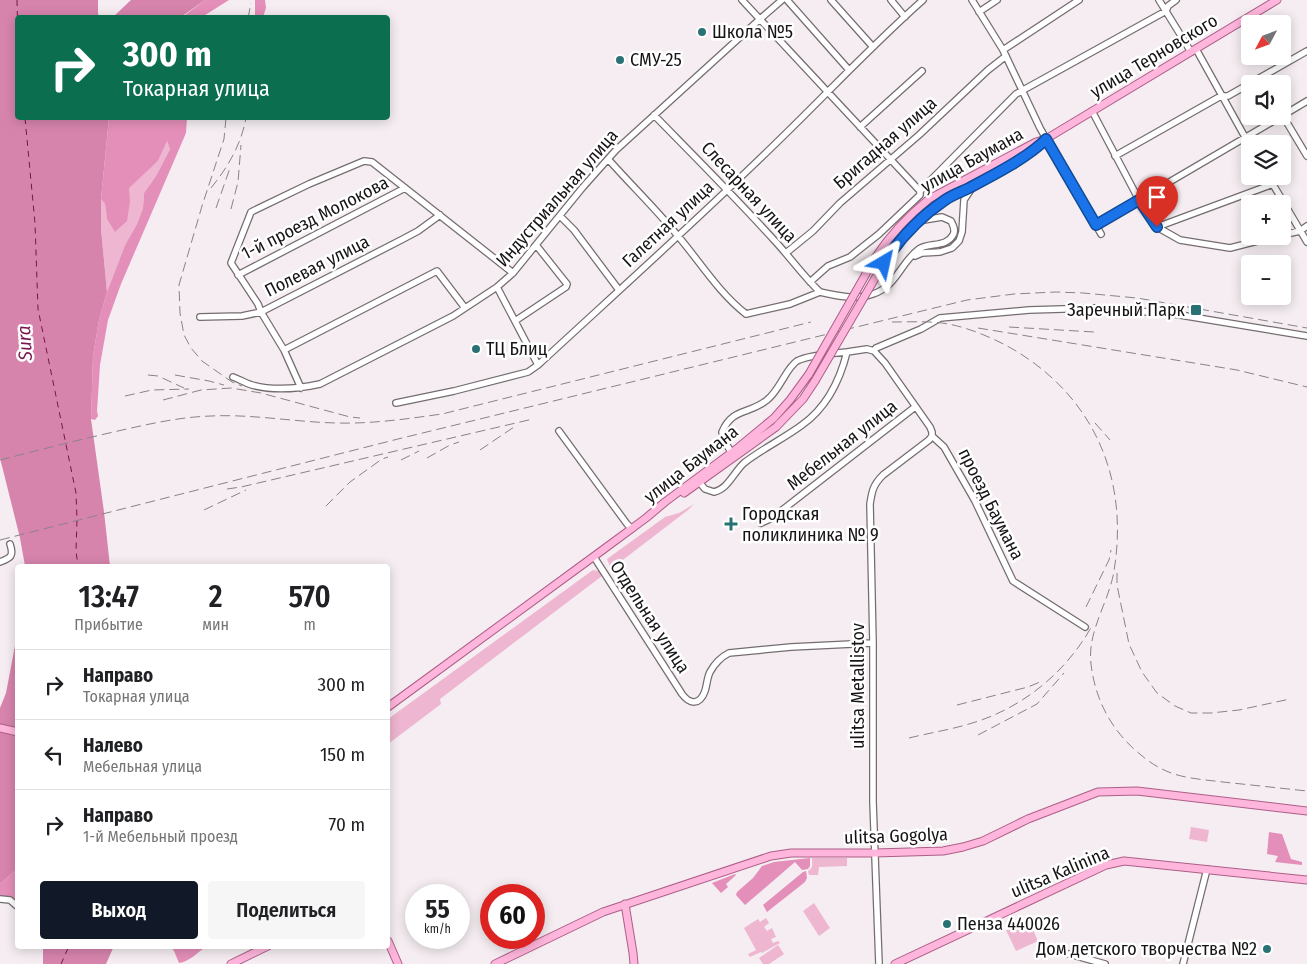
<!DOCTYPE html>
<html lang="ru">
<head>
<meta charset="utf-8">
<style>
  body { margin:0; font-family:"Fira Sans Condensed",sans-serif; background:#f6f6f6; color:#202124; height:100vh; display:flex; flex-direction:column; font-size:19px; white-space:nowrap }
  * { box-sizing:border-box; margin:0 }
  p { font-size:16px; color:#757577 }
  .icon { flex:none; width:28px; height:28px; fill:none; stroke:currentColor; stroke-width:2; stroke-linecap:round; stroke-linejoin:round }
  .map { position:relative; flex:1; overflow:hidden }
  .details { position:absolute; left:15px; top:564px; width:375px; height:385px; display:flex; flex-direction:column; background:#fff; border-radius:5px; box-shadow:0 2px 12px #0003 }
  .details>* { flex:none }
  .guide { position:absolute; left:15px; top:15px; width:375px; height:105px; border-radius:5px; box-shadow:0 2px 12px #0003; background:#0b6e4f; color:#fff; overflow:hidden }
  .needle { width:32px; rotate:229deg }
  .buttons { position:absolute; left:1241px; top:15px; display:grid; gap:10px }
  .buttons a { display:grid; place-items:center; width:50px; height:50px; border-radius:5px; background:#fff; box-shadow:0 2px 12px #0003; font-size:25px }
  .speed { position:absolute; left:405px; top:884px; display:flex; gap:10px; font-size:25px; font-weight:700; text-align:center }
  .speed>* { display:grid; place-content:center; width:65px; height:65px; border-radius:50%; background:#fff; box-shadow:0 2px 12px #0003; line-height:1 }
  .speed small { font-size:12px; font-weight:400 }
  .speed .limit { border:8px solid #d22; background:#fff; color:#111 }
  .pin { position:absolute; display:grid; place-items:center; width:42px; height:42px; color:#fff; margin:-51px -21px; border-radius:50% 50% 50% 0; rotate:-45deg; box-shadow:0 0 5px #0007 }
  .pin .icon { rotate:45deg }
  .me { position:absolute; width:55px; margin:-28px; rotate:36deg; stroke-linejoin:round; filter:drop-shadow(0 0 4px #0008) }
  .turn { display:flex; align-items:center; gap:18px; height:105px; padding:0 25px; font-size:22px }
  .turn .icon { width:65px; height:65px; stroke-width:2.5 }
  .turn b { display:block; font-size:35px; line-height:42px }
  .eta { display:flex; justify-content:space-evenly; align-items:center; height:85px; text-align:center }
  .eta b { font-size:30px; font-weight:600; line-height:35px }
  .button { display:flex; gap:10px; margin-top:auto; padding:10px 25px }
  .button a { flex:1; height:58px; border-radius:5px; background:#111827; color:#fff; font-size:20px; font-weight:600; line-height:58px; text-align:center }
  .button a+a { background:#f6f6f6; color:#202124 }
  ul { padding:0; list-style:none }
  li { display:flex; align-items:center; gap:15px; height:70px; padding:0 25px; border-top:1px solid #e0e0e0 }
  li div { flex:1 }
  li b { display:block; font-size:19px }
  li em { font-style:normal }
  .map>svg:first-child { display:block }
  .green { fill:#eeb6d0 }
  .forest { fill:#e48fb9 }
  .water { fill:#d784ad }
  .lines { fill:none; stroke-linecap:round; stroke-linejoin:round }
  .ferry { stroke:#771450; stroke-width:1; stroke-dasharray:6 5; stroke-linecap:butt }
  .minor-casing { stroke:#746d70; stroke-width:8 }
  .major-casing { stroke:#ad5e87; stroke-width:9 }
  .minor { stroke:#fff; stroke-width:5.5 }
  .major { stroke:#feb6dc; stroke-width:7 }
  .rail { stroke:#898386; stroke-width:1; stroke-dasharray:10 5; stroke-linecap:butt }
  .major-bridge-casing { stroke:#ad5e87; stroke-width:9; stroke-linecap:butt }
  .major-bridge { stroke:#feb6dc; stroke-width:7 }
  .route-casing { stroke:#114b97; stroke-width:12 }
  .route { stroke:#1a73e8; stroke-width:9 }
  .poi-dot { fill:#287276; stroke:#fff; stroke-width:2 }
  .labels { text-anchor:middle; stroke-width:5; stroke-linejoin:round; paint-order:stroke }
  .poi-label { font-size:18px; fill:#171415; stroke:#fff; text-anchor:start }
  .street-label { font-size:18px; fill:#171415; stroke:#fff }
  .water-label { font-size:19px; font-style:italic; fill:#771450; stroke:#fff }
</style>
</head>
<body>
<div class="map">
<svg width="1307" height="964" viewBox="0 0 1307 964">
  <rect width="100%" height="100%" fill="#f5edf1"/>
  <path class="green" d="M 167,140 L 170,149 L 156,176 L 144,193 L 143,208 L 137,224 L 125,245 L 107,292 L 101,229 L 101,199 L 105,204 L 107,219 L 130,201 L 128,188 L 158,161 Z
    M 694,504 L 688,510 L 611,569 L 607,559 L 665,517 L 679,513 Z
    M 593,570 L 599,571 L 602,576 L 440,699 L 441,704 L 388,744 L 388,719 Z
    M 1191,827 L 1209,830 L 1207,842 L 1189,839 Z
    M 812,858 L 847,858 L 847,866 L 819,867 L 818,875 L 809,875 L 808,871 C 814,868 812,863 812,858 Z
    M 814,903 L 830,928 L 819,936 L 803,911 Z
    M 766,918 L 769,923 L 764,927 L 767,931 L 772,928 L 776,937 L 771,939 L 773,943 L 778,941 L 780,943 L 762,953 L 761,952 L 750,957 L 748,954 L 756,950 L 744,928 L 758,919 L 760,922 Z
    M 1028,919 L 1038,941 L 1016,951 L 1006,930 Z
    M 778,945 L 784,954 L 769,964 L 763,964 L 759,958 Z"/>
  <path class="forest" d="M 205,0 L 229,0 L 202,17 L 181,18 Z
    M 255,0 L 265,0 L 266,8 L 263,17 L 255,17 Z
    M 109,118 L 187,118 L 186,133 L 121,284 L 108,320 L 100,365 L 97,411 L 98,416 L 95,420 L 91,419 L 93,356 L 99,320 L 107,292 L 125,245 L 137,224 L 143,208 L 144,193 L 156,176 L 170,149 L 167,141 L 158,161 L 129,188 L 130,201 L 127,221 L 115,232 L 107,219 L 105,204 L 101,199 Z
    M 1269,832 L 1282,834 L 1291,859 L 1302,862 L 1302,865 L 1275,862 L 1278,856 L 1267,854 Z
    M 810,858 L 810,866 L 808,869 L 802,870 L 795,862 L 745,905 L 736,895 L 737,892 L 753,878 L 762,866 L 774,862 Z
    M 17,869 L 17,904 L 0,897 L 0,884 Z
    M 806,871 L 807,878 L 805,882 L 767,912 L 763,905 L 803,872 Z
    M 735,874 L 736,875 L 726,884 L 728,887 L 721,893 L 712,883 Z
    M 170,946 L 207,946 C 198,952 189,962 179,963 L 174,951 Z"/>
  <path class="water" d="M 0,0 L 98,0 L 98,13 L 99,17 L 18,18 L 18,118 L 109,118 L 101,199 L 101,229 L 107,292 L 99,320 L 93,356 L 91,419 L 104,512 L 110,566 L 25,566 L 20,538 L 0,458 Z
    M 131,0 L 205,0 L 181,17 L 113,17 Z
    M 17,635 L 17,869 L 0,884 L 0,708 L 6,693 Z
    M 43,946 L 114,946 L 106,964 L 43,964 Z"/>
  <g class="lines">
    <path class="ferry" d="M 17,0 L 18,43
      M 25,118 L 35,223 L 38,309 L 76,493 L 77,520 L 76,551 L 78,566
      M 61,964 L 69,946"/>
    <g class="minor-casing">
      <path id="minor" d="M 742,0 L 920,191
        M 787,0 L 849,70
        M 831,0 L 873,47
        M 891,0 L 905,17
        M 972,0 L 1003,50 L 1040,128 L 1101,234
        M 1159,0 L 1191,52
        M 979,12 L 997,0
        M 1196,49 L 1250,146
        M 1003,50 L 1079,0
        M 1092,111 L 1139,200 L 1157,227 L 1180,240 L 1230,248 L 1277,236
        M 654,115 C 694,156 735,197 774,240 C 790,257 803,276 820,292
        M 1282,116 L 1307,101
        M 1283,116 L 1307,156
        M 860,127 L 922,71
        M 1115,156 L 1221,96 L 1228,96 L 1307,51
        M 608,159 C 631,185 656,209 678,236 C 700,262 719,293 746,314 L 790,304 L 820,292
        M 1268,176 L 1307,242
        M 560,216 L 574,230 L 619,290
        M 1096,225 L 1282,116
        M 1157,227 L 1273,184
        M 1282,235 L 1300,231 L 1307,226
        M 786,253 L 813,231 L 840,203 L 919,135 L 988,70 L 1006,56
        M 915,256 L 922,253 L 940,252 L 952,248 L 959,241 L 962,232 L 964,200 L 974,185
        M 238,275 L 405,188
        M 810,282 L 828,266 L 850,257 L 879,234 L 920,195 L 920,191 L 1016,94 L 1166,11 L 1168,6 L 1176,0
        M 497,287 L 538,365
        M 820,292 C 837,296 856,300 873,294 C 897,286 900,263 919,249 C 929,242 946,248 953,235 C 956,230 953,225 951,221 L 942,217 L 918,221
        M 200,317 L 242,316 L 261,312 L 403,239 L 418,231 L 440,215
        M 515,321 L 566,287 L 567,284 L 536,245
        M 284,350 L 437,271 L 465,308
        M 874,351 L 876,348 L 921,329 L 940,318 L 1029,310 L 1097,308 L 1174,314 L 1307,336
        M 233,377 C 239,379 245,383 252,385 C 274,391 297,389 320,384 L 453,316 L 497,287 L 513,273 L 583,187 L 616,150 L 760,19 L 782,0
        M 301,388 L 284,350 L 261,312 L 258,304 L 231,263 L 251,212 L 309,184 L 364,161 L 372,162 L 513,273
        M 396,403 L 454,391 L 528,372 L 538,365 C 616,293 695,222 771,148 C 822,99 870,47 923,0
        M 559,431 L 627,524 L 632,529
        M 731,452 L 724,440 L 722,432 C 733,407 749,415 767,400 C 780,390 786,368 797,361 C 807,355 835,353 847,352
        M 699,482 L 705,489 L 714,492 C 728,489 734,472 744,463 C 762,449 783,439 802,425 C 826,408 840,380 847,352 L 867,349 L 874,351 L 885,363 L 930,427 L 932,432 L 932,436 L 944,447 L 975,501 L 1013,581 L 1085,627
        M 761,523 L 772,518 L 915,407
        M 594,557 L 682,694 C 690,705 700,705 705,691 C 707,685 707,678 710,672 C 715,663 721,657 729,653 L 791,647 L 873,643
        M 0,562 C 11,558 14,556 10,544
        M 0,899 L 10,900 L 18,907
        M 1069,954 L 1105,964
        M 879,964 L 873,802 L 873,643 L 870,504 C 872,491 873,485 883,475 L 929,440 L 932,436
        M 1183,964 L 1207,869"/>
    </g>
    <g class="major-casing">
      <path id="major" d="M 875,258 C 890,235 908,216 929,199 L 1036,142 L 1046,139 L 1277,0
        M 884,263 C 900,238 922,213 948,198 C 968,187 988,177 1008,165 C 1022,158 1035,150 1045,139
        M 684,493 L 776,427 L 803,399 L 815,381
        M 388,707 L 604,549 L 646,518 L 665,502 L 739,447 L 774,418 L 790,400 L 809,374
        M 0,728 L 18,732
        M 625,904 L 633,953 L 634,964
        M 388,941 L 398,964
        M 231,964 L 268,946
        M 495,964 L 603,912 L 771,856 L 791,853 L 875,853 L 943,851 L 963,847 L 983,841 L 1028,819 L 1098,792 L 1137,791 L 1307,811
        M 895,964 L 1106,865 L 1124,861 L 1307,880"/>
    </g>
    <use href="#minor" class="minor"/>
    <use href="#major" class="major"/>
    <path class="rail" d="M 248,18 L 251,3
      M 226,118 L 224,139 L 202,206 L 179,285 L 180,313 L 184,335 L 191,348 L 202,361 L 232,382 L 242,386
      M 211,188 C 228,167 241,145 246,118
      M 216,208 L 230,168
      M 231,209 L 238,182 L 241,145
      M 892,322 C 908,322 925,321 942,323 C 966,326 996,339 1016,351 C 1095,399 1129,480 1114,571 C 1109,602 1087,631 1091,664 C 1095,700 1112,732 1141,755 C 1150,763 1162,770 1174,774 C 1190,779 1207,780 1223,782 C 1251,785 1279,788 1307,791
      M 1009,327 L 1094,332
      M 978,328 L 1237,370 L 1307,387
      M 148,375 L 158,376 L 184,388
      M 175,375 L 209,381 L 224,385
      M 125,396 L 152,390 L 189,389
      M 163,400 L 201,390 L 231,388 L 261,393 L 350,417 L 360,418
      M 1095,423 L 1110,440
      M 480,450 L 514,427
      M 427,458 L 450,445 L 459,442
      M 0,460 C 39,450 78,440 118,431 C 149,424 179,417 211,416 C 253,414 294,422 336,423 C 372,424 406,419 442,414 L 811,322
      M 401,460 L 419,451
      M 227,489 L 241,487 L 533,419
      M 326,506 L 350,482 L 382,459 L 388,457
      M 204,510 L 246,490
      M 0,540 L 398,439 L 967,300 L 1014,294 L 1056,292 L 1083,293 L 1137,298 L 1307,328
      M 1117,573 L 1117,585 L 1129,644 L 1142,672 L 1157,693 L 1175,706 L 1191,713 L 1211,713 L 1239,710 L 1290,699
      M 1086,607 L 1109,560 L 1111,550
      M 957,705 L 1028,687 L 1040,682
      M 978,735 L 1037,704 L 1064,673
      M 909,738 C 929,733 949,730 969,724 C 1022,709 1067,672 1093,624"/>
    <g class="major-bridge-casing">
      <path id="major-bridge" d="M 809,374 L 875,258
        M 815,381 L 884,263"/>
    </g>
    <use href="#major-bridge" class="major-bridge"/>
  </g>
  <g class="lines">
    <g class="route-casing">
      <path id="route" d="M 884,263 C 900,238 920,217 945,200 C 952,195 961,192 969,188 C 992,176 1029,157 1046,139 L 1096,225 L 1139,200 L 1157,227"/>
    </g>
    <use href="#route" class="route"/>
  </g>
  <g class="poi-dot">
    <circle cx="702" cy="32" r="5"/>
    <circle cx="620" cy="60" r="5"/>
    <rect x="1190" y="304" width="12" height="12" rx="2.5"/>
    <circle cx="476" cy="349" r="5"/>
    <path d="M728.5 516.5h5v5h5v5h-5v5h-5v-5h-5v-5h5z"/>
    <circle cx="947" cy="924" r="5"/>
    <circle cx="1267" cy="949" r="5"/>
  </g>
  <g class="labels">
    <g class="poi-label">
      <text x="712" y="38">Школа №5</text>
      <text x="630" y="66">СМУ-25</text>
      <text x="1185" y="316" text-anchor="end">Заречный Парк</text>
      <text x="486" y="355">ТЦ Блиц</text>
      <text x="742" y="520">Городская<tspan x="742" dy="21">поликлиника № 9</tspan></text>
      <text x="957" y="930">Пенза 440026</text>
      <text x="1257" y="955" text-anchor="end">Дом детского творчества №2</text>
    </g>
    <g class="street-label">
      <text transform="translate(1154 56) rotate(-31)" y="6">улица Терновского</text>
      <text transform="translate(885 143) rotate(-41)" y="6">Бригадная улица</text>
      <text transform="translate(972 160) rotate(-29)" y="6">улица Баумана</text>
      <text transform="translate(749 192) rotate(47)" y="6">Слесарная улица</text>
      <text transform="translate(557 198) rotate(-49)" y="6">Индустриальная улица</text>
      <text transform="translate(315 218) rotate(-27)" y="6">1-й проезд Молокова</text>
      <text transform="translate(668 224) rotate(-43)" y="6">Галетная улица</text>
      <text transform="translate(317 266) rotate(-27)" y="6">Полевая улица</text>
      <text transform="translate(842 445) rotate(-38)" y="6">Мебельная улица</text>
      <text transform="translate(691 464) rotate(-38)" y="6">улица Баумана</text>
      <text transform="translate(991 504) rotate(63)" y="6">проезд Баумана</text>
      <text transform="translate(650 617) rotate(57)" y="6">Отдельная улица</text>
      <text transform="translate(858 686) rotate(-90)" y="6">ulitsa Metallistov</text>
      <text transform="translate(896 836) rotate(-2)" y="6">ulitsa Gogolya</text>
      <text transform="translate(1060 872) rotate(-23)" y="6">ulitsa Kalinina</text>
    </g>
    <g class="water-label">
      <text transform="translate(24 343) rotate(-93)" y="7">Sura</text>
    </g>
  </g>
</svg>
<div class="buttons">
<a><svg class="needle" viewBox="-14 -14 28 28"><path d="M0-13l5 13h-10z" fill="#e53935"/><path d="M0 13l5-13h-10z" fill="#757577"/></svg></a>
<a><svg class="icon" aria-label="sound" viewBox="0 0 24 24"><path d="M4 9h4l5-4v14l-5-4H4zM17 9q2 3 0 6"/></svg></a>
<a><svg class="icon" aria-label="layers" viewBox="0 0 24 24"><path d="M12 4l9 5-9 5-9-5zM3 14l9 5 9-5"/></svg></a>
<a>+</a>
<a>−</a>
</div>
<div class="speed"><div>55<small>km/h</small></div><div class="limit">60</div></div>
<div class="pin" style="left:1157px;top:227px;background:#d93025"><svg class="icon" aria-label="arrive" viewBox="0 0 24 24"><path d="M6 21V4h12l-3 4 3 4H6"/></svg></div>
<svg class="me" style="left:884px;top:263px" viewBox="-20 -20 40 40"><path d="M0-17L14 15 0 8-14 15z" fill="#1a73e8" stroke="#fff" stroke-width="4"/></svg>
<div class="guide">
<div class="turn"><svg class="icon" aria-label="right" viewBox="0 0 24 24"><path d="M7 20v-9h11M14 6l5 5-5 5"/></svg><div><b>300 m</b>Токарная улица</div></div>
</div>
<section class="details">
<div class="eta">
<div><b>13:47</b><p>Прибытие</p></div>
<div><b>2</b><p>мин</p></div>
<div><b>570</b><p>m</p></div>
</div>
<ul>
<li><svg class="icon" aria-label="right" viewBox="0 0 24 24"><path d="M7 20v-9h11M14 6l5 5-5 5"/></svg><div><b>Направо</b><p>Токарная улица</p></div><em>300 m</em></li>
<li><svg class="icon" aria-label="left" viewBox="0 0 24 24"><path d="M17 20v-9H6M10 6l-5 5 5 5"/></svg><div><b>Налево</b><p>Мебельная улица</p></div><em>150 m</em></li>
<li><svg class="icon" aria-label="right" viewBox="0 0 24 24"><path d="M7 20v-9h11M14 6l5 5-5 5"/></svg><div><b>Направо</b><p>1-й Мебельный проезд</p></div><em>70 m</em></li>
</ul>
<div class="button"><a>Выход</a><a>Поделиться</a></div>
</section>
</div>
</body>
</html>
